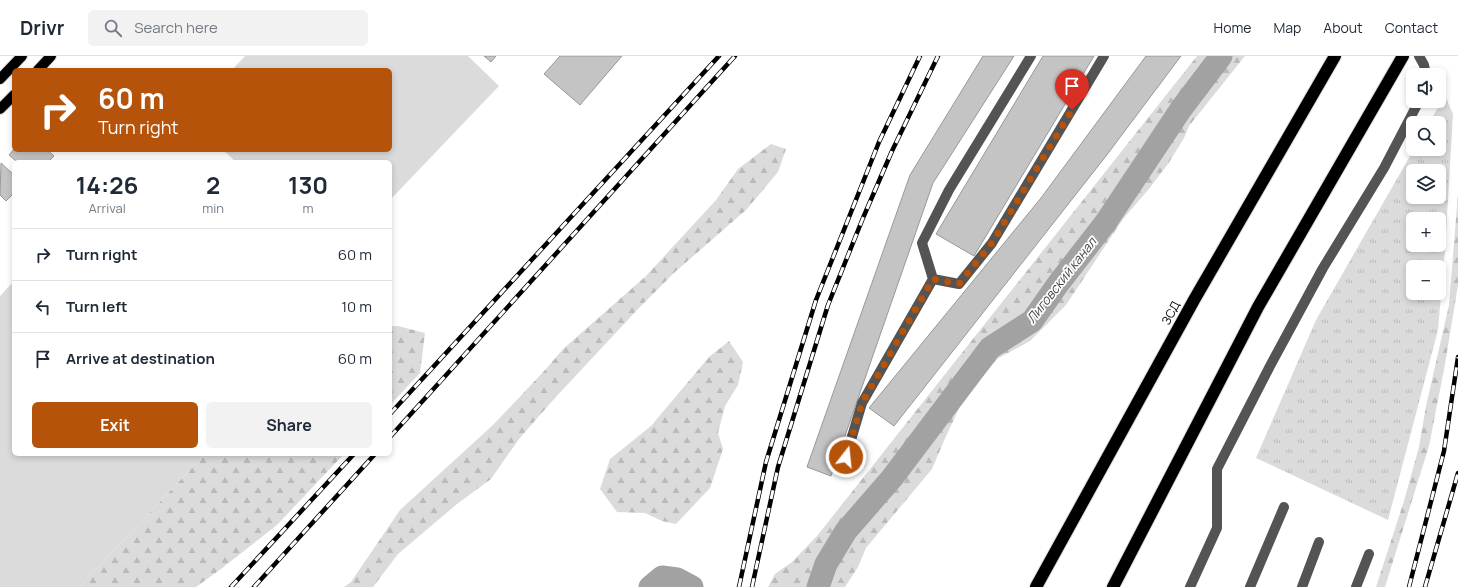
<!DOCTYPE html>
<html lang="en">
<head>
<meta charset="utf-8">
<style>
  body { margin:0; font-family:Manrope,sans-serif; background:#f2f2f3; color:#1f2937; height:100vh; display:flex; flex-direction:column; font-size:15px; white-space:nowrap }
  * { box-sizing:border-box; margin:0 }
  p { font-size:13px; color:#747a83 }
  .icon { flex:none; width:22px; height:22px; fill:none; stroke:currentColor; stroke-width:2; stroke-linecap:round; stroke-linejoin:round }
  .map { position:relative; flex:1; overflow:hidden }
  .panel { position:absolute; left:12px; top:104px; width:380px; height:296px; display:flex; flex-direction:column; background:#fff; border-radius:6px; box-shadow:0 2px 6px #0003 }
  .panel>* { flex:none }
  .hud { position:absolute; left:12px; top:12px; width:380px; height:84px; border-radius:6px; box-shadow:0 2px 6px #0003; background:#b45309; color:#fff; overflow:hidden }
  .controls { position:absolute; left:1406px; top:12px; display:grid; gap:8px }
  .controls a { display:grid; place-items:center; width:40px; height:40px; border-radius:6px; background:#fff; box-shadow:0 2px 6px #0003; font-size:20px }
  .pin { position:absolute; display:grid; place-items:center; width:34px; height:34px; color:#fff; margin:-41px -17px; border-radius:50% 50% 50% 0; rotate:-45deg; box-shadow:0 0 4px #0007 }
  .pin .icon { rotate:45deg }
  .me { position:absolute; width:44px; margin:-22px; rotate:16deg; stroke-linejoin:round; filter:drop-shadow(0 0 3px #0008) }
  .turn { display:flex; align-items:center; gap:14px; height:84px; padding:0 20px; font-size:18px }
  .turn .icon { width:52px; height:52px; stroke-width:2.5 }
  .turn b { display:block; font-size:28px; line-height:34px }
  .eta { display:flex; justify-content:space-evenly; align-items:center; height:68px; text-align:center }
  .eta b { font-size:24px; font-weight:700; line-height:28px }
  .action { display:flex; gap:8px; margin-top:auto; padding:8px 20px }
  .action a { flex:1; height:46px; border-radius:6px; background:#b45309; color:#fff; font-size:16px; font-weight:700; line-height:46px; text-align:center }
  .action a+a { background:#f2f2f3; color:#1f2937 }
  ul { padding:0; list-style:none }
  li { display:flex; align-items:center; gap:12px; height:52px; padding:0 20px; border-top:1px solid #e0e1e3 }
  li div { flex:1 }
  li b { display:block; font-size:15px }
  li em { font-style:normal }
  header { display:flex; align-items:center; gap:24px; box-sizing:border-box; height:56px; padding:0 20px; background:#fff; border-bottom:1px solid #e0e1e3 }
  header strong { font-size:19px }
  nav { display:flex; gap:22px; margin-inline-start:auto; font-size:14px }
  .search { width:280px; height:36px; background:#f2f2f3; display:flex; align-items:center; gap:10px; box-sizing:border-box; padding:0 14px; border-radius:6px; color:#747a83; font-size:15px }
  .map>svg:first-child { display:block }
  .grass { fill:url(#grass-tufts); fill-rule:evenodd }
  .forest { fill:url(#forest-firs) }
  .green { fill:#dbdbdb }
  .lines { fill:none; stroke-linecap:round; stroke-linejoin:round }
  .canal { stroke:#a2a2a2; stroke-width:23 }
  .building { fill:#c4c4c4; stroke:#989898 }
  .major-casing { stroke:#dbdbdb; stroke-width:12 }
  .highway-casing { stroke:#dbdbdb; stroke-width:14 }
  .minor { stroke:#545454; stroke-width:10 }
  .major { stroke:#000; stroke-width:10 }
  .highway { stroke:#000; stroke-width:12 }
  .rail-casing { stroke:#000; stroke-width:4.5 }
  .rail { stroke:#fff; stroke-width:3; stroke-dasharray:9; stroke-linecap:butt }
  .route { stroke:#b45309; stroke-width:7; stroke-dasharray:0 12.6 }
  .labels { text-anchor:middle; stroke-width:3.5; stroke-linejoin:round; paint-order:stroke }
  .street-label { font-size:12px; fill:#000; stroke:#fff }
  .water-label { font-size:13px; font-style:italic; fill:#434343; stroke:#fff }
</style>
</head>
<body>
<header>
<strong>Drivr</strong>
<div class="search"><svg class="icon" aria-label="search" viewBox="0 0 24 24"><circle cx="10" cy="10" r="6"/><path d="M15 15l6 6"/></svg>Search here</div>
<nav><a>Home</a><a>Map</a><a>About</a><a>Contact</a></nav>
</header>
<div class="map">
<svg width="1458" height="531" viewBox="0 0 1458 531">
  <defs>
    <pattern id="grass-tufts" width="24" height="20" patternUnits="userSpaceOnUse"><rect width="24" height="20" fill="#dbdbdb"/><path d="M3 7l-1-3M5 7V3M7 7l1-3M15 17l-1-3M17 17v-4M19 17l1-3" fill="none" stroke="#bababa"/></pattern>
    <pattern id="forest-firs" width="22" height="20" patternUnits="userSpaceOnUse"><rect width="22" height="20" fill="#dbdbdb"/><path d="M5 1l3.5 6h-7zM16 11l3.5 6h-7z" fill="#bababa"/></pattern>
  </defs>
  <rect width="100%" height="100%" fill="#fff"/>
  <path class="grass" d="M 1445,40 L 1453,58 L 1445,194 L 1438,274 L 1388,464 L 1256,402 L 1316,264 L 1414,93 L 1439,93 L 1439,67 L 1429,67 ZM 1413,115 L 1439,115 L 1439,141 L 1413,141 ZM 1413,163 L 1439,163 L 1439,189 L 1413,189 ZM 1413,211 L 1439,211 L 1439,237 L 1413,237 Z"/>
  <path class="forest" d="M 1197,0 L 1245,0 L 1189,70 L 1184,82 L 1168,108 L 1148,134 L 1123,163 L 1066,249 L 1030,285 L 997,303 L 961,348 L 943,387 L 932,413 L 866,492 L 858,511 L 845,531 L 768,531 L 775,518 L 792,506 L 817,480 Z
    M 771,88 L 786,93 L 778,116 L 746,154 L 675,216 L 638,253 L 554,343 L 519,383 L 491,423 L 457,448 L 398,498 L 373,531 L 344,531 L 351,526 L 400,454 L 493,369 L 546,313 L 563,293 L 646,220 L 716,144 L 738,113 Z
    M 1458,138 L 1458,229 L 1445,308 L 1429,390 L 1385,531 L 1376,531 L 1404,445 L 1419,391 L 1426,350 L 1449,249 Z
    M 390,270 L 398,270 L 425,277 L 420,317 L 390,349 Z
    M 729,285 L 743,306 L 738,329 L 725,350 L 718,377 L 723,393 L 710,432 L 676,468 L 662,465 L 645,457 L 617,456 L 600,433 L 610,403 L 651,370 L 709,301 Z
    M 205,398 L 344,398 L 277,469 L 221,513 L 196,531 L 79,531 Z"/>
  <path class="green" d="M 245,0 L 468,0 L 499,30 L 390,144 L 390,106 L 236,106 L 223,94 L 390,94 L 390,14 L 232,14 Z
    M 14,225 L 14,398 L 205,398 L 79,531 L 0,531 L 0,240 Z"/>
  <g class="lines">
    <path class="canal" d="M 650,531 L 662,521 L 677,523 L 692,531
      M 818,531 L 826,508 L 846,475 L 892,422 L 990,292 L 1032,265 L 1058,228 L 1106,166 L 1181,53 L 1221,0"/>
  </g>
  <path class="building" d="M 484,0 L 496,0 L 491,6 Z
    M 560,0 L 622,0 L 580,49 L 544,18 Z
    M 983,0 L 1014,0 L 933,127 L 831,420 L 807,411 L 910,119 Z
    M 1043,0 L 1094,0 L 974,200 L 936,178 Z
    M 1146,0 L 1181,0 L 1106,100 L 894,370 L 869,352 L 1041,142 Z
    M 14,93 L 47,94 L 54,100 L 48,106 L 17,106 L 9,99 Z
    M 1,107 L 14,119 L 14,137 L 6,145 L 0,139 Z"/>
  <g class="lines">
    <g class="major-casing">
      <path id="major" d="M 38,14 L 51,0
        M 0,23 L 22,0
        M 0,53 L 14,39"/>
    </g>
    <g class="highway-casing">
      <path id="highway" d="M 1036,531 L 1194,244 L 1335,0
        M 1113,531 L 1258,251 L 1403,0"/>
    </g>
    <path class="minor" d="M 1031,0 L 949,134 L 922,187 L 933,223 L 959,228 L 992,187 L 1104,0
      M 1419,0 L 1424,9 L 1426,19
      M 842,414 L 862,347 L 933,223
      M 1190,531 L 1217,472 L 1217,413 L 1270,310 L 1323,212 L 1384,112 L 1419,45
      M 1250,531 L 1284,451
      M 1302,531 L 1319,486
      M 1356,531 L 1369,498"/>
    <use href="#major" class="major"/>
    <use href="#highway" class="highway"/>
    <g class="rail-casing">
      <path id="rail" d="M 390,358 L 719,0
        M 390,381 L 735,0
        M 231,531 L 354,398
        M 254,531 L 375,398
        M 739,531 L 766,406 L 816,244 L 879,86 L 920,0
        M 752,531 L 778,411 L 828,249 L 863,162 L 892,95 L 938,0
        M 1409,531 L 1444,395 L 1458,301
        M 1425,531 L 1458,417"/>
    </g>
    <use href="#rail" class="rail"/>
  </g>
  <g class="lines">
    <path class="route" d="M 846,401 L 862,347 L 933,223 L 959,228 L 992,187 L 1072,54"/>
  </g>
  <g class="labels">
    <g class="street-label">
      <text transform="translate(1171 257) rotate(-62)" y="4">ЗСД</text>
    </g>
    <g class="water-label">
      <text transform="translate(1061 224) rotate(-52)" y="5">Лиговский канал</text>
    </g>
  </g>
</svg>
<div class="controls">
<a><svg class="icon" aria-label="sound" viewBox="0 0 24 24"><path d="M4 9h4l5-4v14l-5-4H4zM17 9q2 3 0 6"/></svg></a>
<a><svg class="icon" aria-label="search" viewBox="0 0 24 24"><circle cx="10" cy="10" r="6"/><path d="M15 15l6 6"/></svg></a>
<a><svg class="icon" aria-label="layers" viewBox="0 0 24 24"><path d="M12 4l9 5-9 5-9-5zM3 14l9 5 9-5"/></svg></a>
<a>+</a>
<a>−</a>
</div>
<div class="pin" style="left:1072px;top:54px;background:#d93025"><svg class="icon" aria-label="arrive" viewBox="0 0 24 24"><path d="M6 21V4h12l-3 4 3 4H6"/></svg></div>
<svg class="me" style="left:846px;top:401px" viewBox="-20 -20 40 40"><circle r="17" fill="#b45309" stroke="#fff" stroke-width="3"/><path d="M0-11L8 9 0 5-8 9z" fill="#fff"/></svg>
<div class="hud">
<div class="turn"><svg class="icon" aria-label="right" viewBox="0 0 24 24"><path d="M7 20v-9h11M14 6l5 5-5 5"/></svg><div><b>60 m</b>Turn right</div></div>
</div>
<section class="panel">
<div class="eta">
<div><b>14:26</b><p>Arrival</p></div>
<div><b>2</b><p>min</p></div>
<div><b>130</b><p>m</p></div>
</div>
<ul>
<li><svg class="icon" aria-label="right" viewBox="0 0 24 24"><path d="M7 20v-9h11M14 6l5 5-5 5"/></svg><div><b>Turn right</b></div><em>60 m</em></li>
<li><svg class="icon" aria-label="left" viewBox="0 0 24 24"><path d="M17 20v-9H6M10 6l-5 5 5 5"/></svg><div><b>Turn left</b></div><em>10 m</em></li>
<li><svg class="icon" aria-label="arrive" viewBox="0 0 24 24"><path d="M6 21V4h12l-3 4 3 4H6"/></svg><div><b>Arrive at destination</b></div><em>60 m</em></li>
</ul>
<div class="action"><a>Exit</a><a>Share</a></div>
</section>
</div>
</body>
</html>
